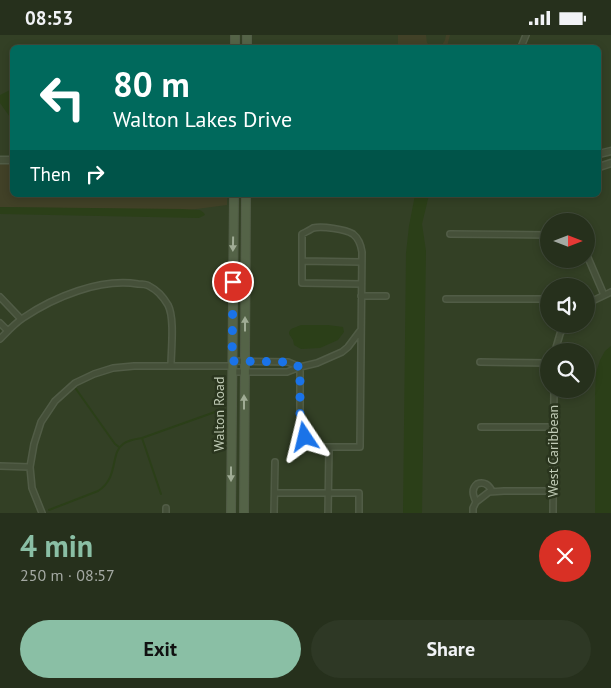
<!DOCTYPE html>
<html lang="en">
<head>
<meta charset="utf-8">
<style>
  body { margin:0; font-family:"PT Sans",sans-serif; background:#2e3825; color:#f1f3f6; height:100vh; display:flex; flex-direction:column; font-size:19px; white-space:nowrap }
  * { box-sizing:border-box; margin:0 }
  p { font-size:16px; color:#a4a9a3 }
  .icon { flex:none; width:28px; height:28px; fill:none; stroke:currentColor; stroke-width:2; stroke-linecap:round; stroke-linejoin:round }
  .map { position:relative; height:478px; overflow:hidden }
  .panel { display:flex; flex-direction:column; background:#26301c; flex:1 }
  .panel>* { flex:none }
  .top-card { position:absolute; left:10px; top:10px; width:591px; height:152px; border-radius:8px; box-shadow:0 2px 8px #0003,0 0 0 1px #424b3b; background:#00695c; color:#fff; overflow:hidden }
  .needle { width:32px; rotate:90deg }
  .fabs { position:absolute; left:540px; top:178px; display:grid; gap:10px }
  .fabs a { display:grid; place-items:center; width:55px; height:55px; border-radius:50%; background:#26301c; box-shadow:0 2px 8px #0003,0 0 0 1px #424b3b; font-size:25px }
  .pin { position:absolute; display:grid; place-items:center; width:42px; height:42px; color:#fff; margin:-21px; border:2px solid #fff; border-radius:50%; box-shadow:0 1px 5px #0007 }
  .me { position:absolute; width:55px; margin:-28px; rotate:350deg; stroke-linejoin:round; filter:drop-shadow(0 0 4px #0008) }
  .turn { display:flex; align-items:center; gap:18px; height:105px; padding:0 20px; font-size:22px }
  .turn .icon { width:65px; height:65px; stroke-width:2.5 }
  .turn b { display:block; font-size:35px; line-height:42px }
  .then { display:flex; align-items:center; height:48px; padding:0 20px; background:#0003; gap:10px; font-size:19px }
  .round { display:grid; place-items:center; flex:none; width:52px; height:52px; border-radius:26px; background:#2e3825 }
  .head { display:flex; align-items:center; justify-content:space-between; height:85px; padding:0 20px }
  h1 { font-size:30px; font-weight:800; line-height:38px; color:#8abfa5 }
  .primary-button { display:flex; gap:10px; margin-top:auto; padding:10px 20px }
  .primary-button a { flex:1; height:58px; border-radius:30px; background:#8abfa5; color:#111; font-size:20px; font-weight:800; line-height:58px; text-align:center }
  .primary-button a+a { background:#2e3825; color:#f1f3f6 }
  .status { display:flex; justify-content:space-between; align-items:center; height:35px; padding:0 25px; background:#26301c; direction:ltr }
  .status svg { height:14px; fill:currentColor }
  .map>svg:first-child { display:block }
  .green { fill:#414127 }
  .water { fill:#2b3f18 }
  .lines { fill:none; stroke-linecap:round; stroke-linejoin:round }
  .stream { stroke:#2b3f18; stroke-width:2 }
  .minor-casing { stroke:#515c46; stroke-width:8 }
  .tertiary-casing { stroke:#515c46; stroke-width:9 }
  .secondary-casing { stroke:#515c46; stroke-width:10 }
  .minor { stroke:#455039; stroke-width:5 }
  .tertiary { stroke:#455039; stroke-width:6 }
  .secondary { stroke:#546347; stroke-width:8 }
  .oneway { fill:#a0ac95 }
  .route { stroke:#1a73e8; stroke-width:9; stroke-dasharray:0 16.2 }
  .labels { text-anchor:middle; stroke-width:5; stroke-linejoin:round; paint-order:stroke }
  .street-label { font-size:14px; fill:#c0cbb6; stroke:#2a351e }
</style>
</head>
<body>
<div class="status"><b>08:53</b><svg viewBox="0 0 49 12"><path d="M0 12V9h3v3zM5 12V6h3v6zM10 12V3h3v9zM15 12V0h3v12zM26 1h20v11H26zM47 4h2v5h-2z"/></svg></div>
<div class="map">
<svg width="611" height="478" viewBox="0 0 611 478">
  <rect width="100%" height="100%" fill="#334025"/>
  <path class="green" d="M 398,0 L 426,0 L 427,8 L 430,10 L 442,10 L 445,5 L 446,0 L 450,0 L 447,12 L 398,12 Z
    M 0,127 L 12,128 L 12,160 L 227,160 L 227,170 L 189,175 L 0,172 Z"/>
  <path class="water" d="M 12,54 L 12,85 L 0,68 L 0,60 Z
    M 415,160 L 429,160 L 422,189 L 426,216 L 422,478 L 403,478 L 406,218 L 409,191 Z
    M 0,172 L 182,174 L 200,175 L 204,178 L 205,180 L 199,183 L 0,179 Z
    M 301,290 L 328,290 L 343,292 L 344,297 L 338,305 L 320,313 L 301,314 L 294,310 L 293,305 L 289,299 L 289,297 L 291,294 Z
    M 611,311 L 611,478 L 595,478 L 595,360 L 596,338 L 600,325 L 605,316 Z"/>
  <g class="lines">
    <path class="stream" d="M 76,354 L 115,409 L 119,412
      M 142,403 L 161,459
      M 49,475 L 98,456 C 119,443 110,418 123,409 C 128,405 135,404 142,403 L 215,377"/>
    <g class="minor-casing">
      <path id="minor" d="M 521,12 L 526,0
        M 450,199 L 549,200
        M 586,218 L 604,260
        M 302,226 L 361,227
        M 361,261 L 386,261
        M 0,262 L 21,284
        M 446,264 L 549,264
        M 586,269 L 611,257
        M 0,288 L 8,296
        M 0,304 C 7,297 14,289 23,283 C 54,262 100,243 138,249 C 142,249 146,249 149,251 C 157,255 164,263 168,270 C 175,283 171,316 171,331
        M 555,316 L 560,299 L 565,289
        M 232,326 L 288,327 L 300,332
        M 480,327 L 549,328
        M 300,332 L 300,385 L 301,394 L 305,402 L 312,409 L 323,412 L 360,412 L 362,217 C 361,210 358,203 353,199 C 345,194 322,191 313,193 C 310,195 306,197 302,199 L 302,248 L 361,249
        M 232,337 L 287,337 L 300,332 L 317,328 L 342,317 L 348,312 L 360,296
        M 481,392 L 553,392
        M 0,431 L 30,432
        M 275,458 L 359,458 L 359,478
        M 476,467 C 473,460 471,454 477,449 C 484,446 489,450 492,456
        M 166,473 L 166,478
        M 42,478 L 32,453 L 30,432 L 34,409 L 41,387 L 55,366 L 75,348 L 94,339 L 113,333 L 134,331 L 232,331
        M 274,478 L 275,427
        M 328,478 L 329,412
        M 473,478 L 473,473 L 476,467 L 489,457 L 504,456 L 553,456
        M 553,478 L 554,354"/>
    </g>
    <g class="tertiary-casing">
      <path id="tertiary" d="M 599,119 L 611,116
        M 0,125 L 12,125
        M 599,132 L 611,128"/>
    </g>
    <g class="secondary-casing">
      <path id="secondary" d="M 235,12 L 235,0
        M 247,12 L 247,0
        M 231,478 L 234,160
        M 244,478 L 246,160"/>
    </g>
    <use href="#minor" class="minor"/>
    <use href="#tertiary" class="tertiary"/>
    <use href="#secondary" class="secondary"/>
  </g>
  <defs><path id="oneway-solid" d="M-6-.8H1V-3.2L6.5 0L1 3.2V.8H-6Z" transform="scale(1.25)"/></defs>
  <g class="oneway">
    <use href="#oneway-solid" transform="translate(233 209) rotate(91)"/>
    <use href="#oneway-solid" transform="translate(245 289) rotate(-90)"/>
    <use href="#oneway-solid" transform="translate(244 367) rotate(-90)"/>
    <use href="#oneway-solid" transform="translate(231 439) rotate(90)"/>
  </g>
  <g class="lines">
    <path class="route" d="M 233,247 L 232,326 L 288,327 L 300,332 L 300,385 L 301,394 L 305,402"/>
  </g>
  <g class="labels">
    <g class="street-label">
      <text transform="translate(219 379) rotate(-90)" y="5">Walton Road</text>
      <text transform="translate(553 416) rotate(-90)" y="5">West Caribbean</text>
    </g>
  </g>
</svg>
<div class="fabs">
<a><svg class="needle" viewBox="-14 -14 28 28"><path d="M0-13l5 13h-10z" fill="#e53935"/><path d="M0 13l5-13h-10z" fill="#a4a9a3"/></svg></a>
<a><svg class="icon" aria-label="sound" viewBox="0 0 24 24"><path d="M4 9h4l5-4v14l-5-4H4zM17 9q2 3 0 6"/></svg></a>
<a><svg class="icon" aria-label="search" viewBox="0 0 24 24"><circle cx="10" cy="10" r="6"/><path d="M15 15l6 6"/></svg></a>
</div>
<div class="pin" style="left:233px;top:247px;background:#d93025"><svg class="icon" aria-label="arrive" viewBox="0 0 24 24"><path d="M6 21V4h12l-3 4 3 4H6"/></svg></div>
<svg class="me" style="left:305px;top:402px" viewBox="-20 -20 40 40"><path d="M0-17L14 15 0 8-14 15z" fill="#1a73e8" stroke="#fff" stroke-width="4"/></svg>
<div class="top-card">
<div class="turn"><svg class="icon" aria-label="left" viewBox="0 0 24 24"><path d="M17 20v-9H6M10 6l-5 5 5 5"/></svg><div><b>80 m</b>Walton Lakes Drive</div></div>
<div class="then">Then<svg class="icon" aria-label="right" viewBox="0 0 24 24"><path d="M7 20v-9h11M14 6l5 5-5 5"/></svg></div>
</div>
</div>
<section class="panel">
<div class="head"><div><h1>4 min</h1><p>250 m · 08:57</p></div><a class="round" style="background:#d93025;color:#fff"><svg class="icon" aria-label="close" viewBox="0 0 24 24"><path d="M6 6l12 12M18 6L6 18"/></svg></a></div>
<div class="primary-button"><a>Exit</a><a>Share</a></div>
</section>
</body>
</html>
